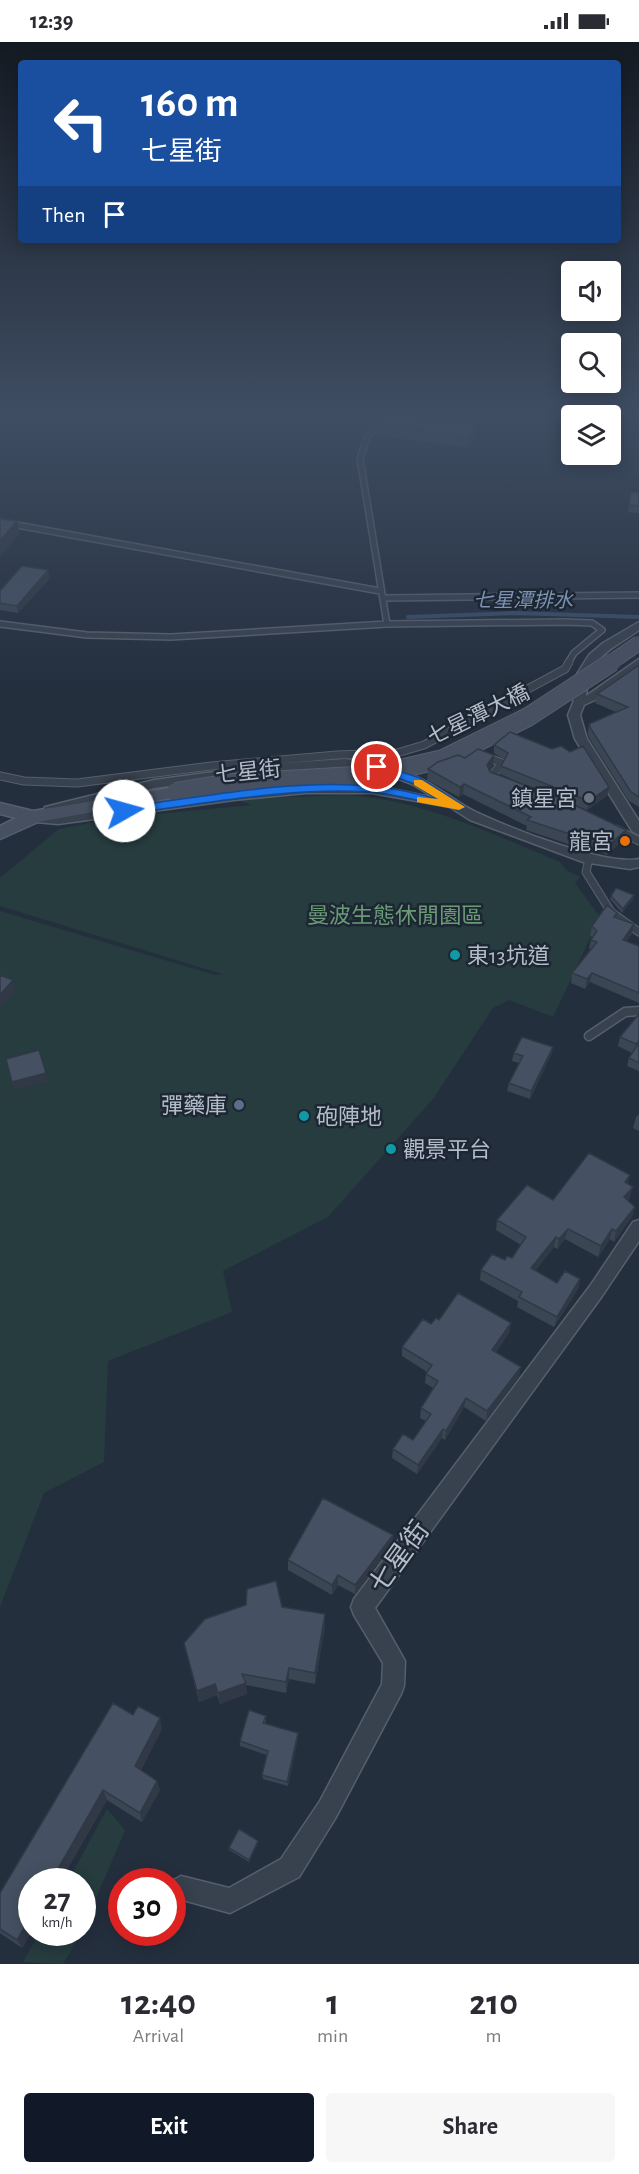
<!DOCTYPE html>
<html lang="en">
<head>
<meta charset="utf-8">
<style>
  body { margin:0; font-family:"Alegreya Sans","Noto Sans TC",sans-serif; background:#f7f7f7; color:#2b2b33; height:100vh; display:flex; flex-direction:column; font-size:22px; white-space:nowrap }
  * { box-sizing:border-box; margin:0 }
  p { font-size:20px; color:#7c7c81 }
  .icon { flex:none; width:33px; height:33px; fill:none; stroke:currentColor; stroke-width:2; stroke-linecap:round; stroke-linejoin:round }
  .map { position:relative; height:1922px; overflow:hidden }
  .side { display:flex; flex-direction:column; background:#fff; flex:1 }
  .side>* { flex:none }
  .guide { position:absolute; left:18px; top:18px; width:603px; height:183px; border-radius:6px; box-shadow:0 3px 15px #0003; background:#1a4fa0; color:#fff; overflow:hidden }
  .fabs { position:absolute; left:561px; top:219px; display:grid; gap:12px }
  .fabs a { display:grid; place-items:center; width:60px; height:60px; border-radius:6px; background:#fff; box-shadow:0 3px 15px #0003; font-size:30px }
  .speed { position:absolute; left:18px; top:1826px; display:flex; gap:12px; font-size:30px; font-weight:700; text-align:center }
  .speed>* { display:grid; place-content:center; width:78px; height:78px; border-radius:50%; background:#fff; box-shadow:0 3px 15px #0003; line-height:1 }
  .speed small { font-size:15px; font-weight:400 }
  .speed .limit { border:9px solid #d22; background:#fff; color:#111 }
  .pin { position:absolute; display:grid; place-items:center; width:51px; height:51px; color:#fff; margin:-26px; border:3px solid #fff; border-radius:50%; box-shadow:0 2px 6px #0007 }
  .me { position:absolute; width:66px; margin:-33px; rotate:83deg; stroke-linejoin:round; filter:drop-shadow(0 0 4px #0008) }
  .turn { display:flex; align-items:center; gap:21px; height:126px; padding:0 24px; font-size:27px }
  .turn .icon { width:78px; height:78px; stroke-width:2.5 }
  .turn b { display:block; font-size:42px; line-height:51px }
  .then { display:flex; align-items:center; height:57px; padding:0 24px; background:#0003; gap:12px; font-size:22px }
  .eta { display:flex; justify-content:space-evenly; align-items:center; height:102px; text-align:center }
  .eta b { font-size:36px; font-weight:700; line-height:42px }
  .primary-button { display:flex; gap:12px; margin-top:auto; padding:12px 24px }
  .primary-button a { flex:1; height:69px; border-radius:6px; background:#111827; color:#fff; font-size:24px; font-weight:700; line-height:69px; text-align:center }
  .primary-button a+a { background:#f7f7f7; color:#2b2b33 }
  .status { display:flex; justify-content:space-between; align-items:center; height:42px; padding:0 30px; background:#fff; direction:ltr }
  .status svg { height:16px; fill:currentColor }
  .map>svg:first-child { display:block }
  .green { fill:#263c3f }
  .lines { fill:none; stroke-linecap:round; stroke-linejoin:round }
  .stream { stroke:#394c67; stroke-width:4 }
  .lane-far2-casing { stroke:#565f6c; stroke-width:8 }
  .lane-far1-casing { stroke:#565f6c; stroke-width:9 }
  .lane-casing { stroke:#565f6c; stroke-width:11 }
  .street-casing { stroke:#565f6c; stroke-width:3 }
  .secondary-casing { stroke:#565f6c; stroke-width:3 }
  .lane-far2 { stroke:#38414e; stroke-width:5 }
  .lane-far1 { stroke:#38414e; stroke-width:7 }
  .lane { stroke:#38414e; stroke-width:8 }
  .street { fill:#38414e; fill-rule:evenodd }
  .secondary { fill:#465061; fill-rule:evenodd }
  .secondary-bridge-far1-casing { stroke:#565f6c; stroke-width:16; stroke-linecap:butt }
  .secondary-bridge-casing { stroke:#565f6c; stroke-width:20; stroke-linecap:butt }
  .secondary-bridge-far1 { stroke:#465061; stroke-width:14 }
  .secondary-bridge { stroke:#465061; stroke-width:18 }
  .wall { fill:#3b4654 }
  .shaded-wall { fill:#303945 }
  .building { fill:#455162; stroke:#303945; stroke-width:1.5 }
  .route { fill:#1a73e8; stroke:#114b97; stroke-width:1.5 }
  .slow { fill:#f59e0b }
  .worship-dot { fill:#6b7280; stroke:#1d2633; stroke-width:2 }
  .food-dot { fill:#e8710a; stroke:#1d2633; stroke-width:2 }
  .culture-dot { fill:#0f9aa8; stroke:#1d2633; stroke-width:2 }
  .service-dot { fill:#5c6f8a; stroke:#1d2633; stroke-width:2 }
  .labels { text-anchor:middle; stroke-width:5; stroke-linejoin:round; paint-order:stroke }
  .far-water-label { font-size:20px; font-style:italic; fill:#7c92b1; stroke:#1d2633 }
  .street-label { font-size:22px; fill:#b4bcc9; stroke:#1d2633 }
  .poi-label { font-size:22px; fill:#b4bcc9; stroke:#1d2633; text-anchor:end }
  .park-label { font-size:22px; fill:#6b9a76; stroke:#1d2633 }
  .near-street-label { font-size:27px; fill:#b4bcc9; stroke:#1d2633 }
</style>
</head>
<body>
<div class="status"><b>12:39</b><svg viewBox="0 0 49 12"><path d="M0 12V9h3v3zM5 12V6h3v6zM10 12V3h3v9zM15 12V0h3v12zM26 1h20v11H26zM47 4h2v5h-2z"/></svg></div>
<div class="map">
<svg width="639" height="1922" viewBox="0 0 639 1922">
  <rect width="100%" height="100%" fill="#242f3e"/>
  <path class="green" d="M 349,753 C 423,758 492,792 560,820 L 566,828 L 580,835 L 575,841 L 600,875 L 553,975 L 509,958 L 493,966 L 433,1057 L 328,1175 L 223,1229 L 232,1270 L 108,1319 L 104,1420 L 44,1451 L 0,1565 L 0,869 L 215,933 L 222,932 L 0,864 L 0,836 L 59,787 L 115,776 L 252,763 L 236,757 Z
    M 107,1767 L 125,1788 L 82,1890 L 82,1839 L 68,1839 Z
    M 40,1890 L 82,1890 L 63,1922 L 23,1920 Z"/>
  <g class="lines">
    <path class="stream" d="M 408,575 L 514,571 L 639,575"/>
    <g class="lane-far2-casing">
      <path id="lane-far2" d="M 84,375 L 115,375
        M 377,375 L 380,380 L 367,395 L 360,417 L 387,582 L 565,580 L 592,581 L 602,588 L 574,611 L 568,621
        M 0,480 L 380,549
        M 384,556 L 639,553
        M 0,582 L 87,593 L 171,595 L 387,582"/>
    </g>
    <g class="lane-far1-casing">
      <path id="lane-far1" d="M 484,714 L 502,721 L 491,735 L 495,737
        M 0,734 L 24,739 L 77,741 L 211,724 L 337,713 L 397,711 L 424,703 L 565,627 L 569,620
        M 616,787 L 639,799
        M 589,817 L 586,830 L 611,870 L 639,890"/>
    </g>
    <g class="lane-casing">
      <path id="lane" d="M 589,994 L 625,970 L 639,969"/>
    </g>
    <g class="street-casing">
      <path id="street" d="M 639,580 L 639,588 C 610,609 589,613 586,654 L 639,617 L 639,626 L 601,655 L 584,663 L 580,673 L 587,697 L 639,779 L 639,793 L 632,789 L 575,697 L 568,673 L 573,661 L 577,632 L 589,613 L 603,601 Z
        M 345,717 C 371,721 397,725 421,737 C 442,747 459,763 480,772 C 513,787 606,824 639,817 L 639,825 L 630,827 L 583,820 L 470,778 L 450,765 L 372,751 L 306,751 L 234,758 L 58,782 L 36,780 L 30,776 L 36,772 L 58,774 L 234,750 L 306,743 L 372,743 L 435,756 L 412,742 L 375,728 L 345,725 L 272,730 L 154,746 L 50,772 L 44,768 L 45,765 L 154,738 L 272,722 Z
        M 639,1178 L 639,1199 L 602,1254 L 375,1566 L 405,1619 L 404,1644 L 401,1652 L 336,1775 L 299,1835 L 230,1871 L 172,1855 L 172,1839 L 181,1834 L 229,1846 L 281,1817 L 320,1759 L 382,1642 L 383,1621 L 354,1573 L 351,1565 L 354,1557 L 590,1244 L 633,1180 Z"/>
    </g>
    <g class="secondary-casing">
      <path id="secondary" d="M 176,745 L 185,750 L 182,754 L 38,780 L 0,797 L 0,784 L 16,776 L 0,772 L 0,761 L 33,769 Z"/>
    </g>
    <use href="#lane-far2" class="lane-far2"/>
    <use href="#lane-far1" class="lane-far1"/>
    <use href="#lane" class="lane"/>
    <use href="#street" class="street"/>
    <use href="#secondary" class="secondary"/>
    <g class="secondary-bridge-far1-casing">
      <path id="secondary-bridge-far1" d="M 610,621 L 639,601"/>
    </g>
    <g class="secondary-bridge-casing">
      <path id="secondary-bridge" d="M 176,750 L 230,741 L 373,733 L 443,717 L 528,675 L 612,620"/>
    </g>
    <use href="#secondary-bridge-far1" class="secondary-bridge-far1"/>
    <use href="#secondary-bridge" class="secondary-bridge"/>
  </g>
  <path class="wall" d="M 377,383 L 476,393 L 468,406 L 377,393 Z
    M 631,450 L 639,451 L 639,471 L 628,470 Z
    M 50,536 L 18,571 L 0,568 L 0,549 Z
    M 639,623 L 639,765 L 629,759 L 589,696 L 588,691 L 589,682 L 616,670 L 595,661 L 597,652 Z
    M 494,703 L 607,754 L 587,768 L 569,760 L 626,788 L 623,798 L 607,813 L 590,805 L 586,808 L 526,788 L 527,784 L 463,752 L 459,755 L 427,738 L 428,727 L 465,716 L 493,723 L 489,729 L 490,730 L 552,754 L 500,732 L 501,724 L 505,718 L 494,711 Z
    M 611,854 L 633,857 L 622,871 L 610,857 Z
    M 616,876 L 632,892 L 626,899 L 639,904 L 639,961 L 590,940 L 585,947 L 571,941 L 572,931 L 591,908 L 589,907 L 591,898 L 592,895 L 590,894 L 592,884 Z
    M 639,972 L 639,1029 L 627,1024 L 629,1016 L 632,1011 L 618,1004 L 620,995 Z
    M 553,1005 L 551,1013 L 530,1057 L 507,1049 L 509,1041 L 519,1021 L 512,1019 L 514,1011 Z
    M 639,1072 L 639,1089 L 633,1086 L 636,1075 Z
    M 628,1142 L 630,1155 L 628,1158 L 635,1165 L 632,1175 L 614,1200 L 610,1197 L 598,1215 L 565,1197 L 557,1207 L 554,1205 L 535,1229 L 557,1241 L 580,1237 L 578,1247 L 554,1285 L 517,1265 L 518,1259 L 480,1238 L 481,1228 L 505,1218 L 512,1216 L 521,1203 L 496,1188 L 497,1178 L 553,1158 Z
    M 439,1278 L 511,1281 L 509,1291 L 496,1310 L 519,1334 L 486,1379 L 464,1365 L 445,1398 L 442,1396 L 417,1432 L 392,1416 L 393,1407 L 413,1398 L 426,1379 L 420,1376 L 421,1366 L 433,1346 L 425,1341 L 426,1332 L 427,1330 L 402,1314 L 402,1305 L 431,1282 Z
    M 393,1493 L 392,1503 L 355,1552 L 338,1543 L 332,1553 L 288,1528 L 288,1518 Z
    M 282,1565 L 325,1572 L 325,1584 L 315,1642 L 289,1637 L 286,1651 L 246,1643 L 247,1652 L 220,1662 L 217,1653 L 199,1660 L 184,1601 Z
    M 133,1673 L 162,1687 L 141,1728 L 160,1748 L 142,1780 L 107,1758 L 22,1906 L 0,1891 L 0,1851 Z
    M 266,1674 L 266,1679 L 265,1682 L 298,1691 L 298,1695 L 288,1744 L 263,1737 L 262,1733 L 267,1713 L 240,1704 L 240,1699 Z
    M 258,1801 L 249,1820 L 229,1808 L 229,1806 Z"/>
  <path class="shaded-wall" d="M 477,384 L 476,393 L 468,406 L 468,396 Z
    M 17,479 L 20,492 L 0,515 L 0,499 Z
    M 48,528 L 50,536 L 18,571 L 17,564 Z
    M 494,713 L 493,723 L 486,733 L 487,723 Z
    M 464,742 L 463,752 L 459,755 L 460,745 Z
    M 609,745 L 607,754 L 587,768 L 589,759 Z
    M 626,788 L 623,798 L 607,813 L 609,803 Z
    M 591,795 L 590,805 L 586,808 L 588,798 Z
    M 634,853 L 633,857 L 622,871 L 623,867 Z
    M 634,882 L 632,892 L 621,907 L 623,898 Z
    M 592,931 L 590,940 L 585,947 L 587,937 Z
    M 13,938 L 16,949 L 0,967 L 0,953 Z
    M 553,1005 L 551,1013 L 530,1057 L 531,1049 Z
    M 46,1031 L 48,1039 L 14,1048 L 12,1040 Z
    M 630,1133 L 627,1143 L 625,1140 Z
    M 633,1145 L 630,1155 L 621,1165 L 624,1155 Z
    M 635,1165 L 632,1175 L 614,1200 L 616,1189 Z
    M 568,1187 L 565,1197 L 557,1207 L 559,1197 Z
    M 612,1187 L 610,1197 L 598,1215 L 601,1204 Z
    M 556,1195 L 554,1205 L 529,1237 L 531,1226 Z
    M 580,1237 L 578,1247 L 554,1285 L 557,1275 Z
    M 511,1281 L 509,1291 L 491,1318 L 492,1308 Z
    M 521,1325 L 519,1334 L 486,1379 L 487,1369 Z
    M 466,1356 L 464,1365 L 445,1398 L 446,1389 Z
    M 443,1387 L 442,1396 L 417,1432 L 418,1423 Z
    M 393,1493 L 392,1503 L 355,1552 L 355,1543 Z
    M 338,1533 L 338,1543 L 332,1553 L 332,1543 Z
    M 325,1572 L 325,1584 L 315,1642 L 315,1631 Z
    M 289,1626 L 289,1637 L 286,1651 L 286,1640 Z
    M 246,1641 L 247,1652 L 220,1662 L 218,1651 Z
    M 215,1642 L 217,1653 L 199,1660 L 197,1649 Z
    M 160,1676 L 162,1687 L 138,1734 L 135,1724 Z
    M 298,1691 L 298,1695 L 288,1744 L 287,1740 Z
    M 157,1739 L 160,1748 L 142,1780 L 140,1771 Z
    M 103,1748 L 107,1758 L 60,1839 L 51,1839 Z
    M 258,1799 L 258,1801 L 249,1820 L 249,1818 Z
    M 32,1873 L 32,1889 L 22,1906 L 17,1898 Z"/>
  <path class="building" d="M 384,375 L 412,375 L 477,384 L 468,396 L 377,383 Z
    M 631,450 L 639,451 L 639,464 L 629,463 Z
    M 0,477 L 17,479 L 0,499 Z
    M 22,524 L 48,528 L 17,564 L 0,561 L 0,549 Z
    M 639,623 L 639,755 L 631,750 L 591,687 L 589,682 L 628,665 L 597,652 Z
    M 510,690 L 552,707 L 561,704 L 570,710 L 583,704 L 609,745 L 589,759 L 501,724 L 508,711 L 494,703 Z
    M 478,707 L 494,713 L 487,723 L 490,730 L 564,758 L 626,788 L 609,803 L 591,795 L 588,798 L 527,778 L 531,775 L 464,742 L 460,745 L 428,727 L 438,720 L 458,713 L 465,716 Z
    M 616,846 L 634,853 L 623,867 L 611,854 Z
    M 607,863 L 617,871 L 614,875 L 634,882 L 623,898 L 639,904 L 639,951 L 592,931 L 587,937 L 572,931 L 597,900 L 591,898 L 597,889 L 592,884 Z
    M 0,933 L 13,938 L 0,953 Z
    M 639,972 L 639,999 L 636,1002 L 620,995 Z
    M 522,995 L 553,1005 L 531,1049 L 509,1041 L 523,1014 L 514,1011 Z
    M 638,1002 L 639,1002 L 639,1021 L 629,1016 Z
    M 39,1008 L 46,1031 L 12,1040 L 6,1017 Z
    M 589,1111 L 630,1133 L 625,1140 L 633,1145 L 624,1155 L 635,1165 L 616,1189 L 612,1187 L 601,1204 L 568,1187 L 559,1197 L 556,1195 L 531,1226 L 557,1241 L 565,1229 L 580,1237 L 557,1275 L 519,1255 L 522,1250 L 481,1228 L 492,1212 L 505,1218 L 507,1214 L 512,1216 L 526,1195 L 497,1178 L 527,1143 L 553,1158 Z
    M 458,1251 L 511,1281 L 492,1308 L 521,1325 L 487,1369 L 466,1356 L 446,1389 L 443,1387 L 418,1423 L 393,1407 L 403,1392 L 413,1398 L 431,1372 L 421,1366 L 438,1339 L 426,1332 L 432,1323 L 402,1305 L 423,1277 L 431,1282 L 436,1276 L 439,1278 Z
    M 323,1456 L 393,1493 L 355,1543 L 338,1533 L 332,1543 L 288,1518 Z
    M 276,1539 L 282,1565 L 325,1572 L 315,1631 L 289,1626 L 286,1640 L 242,1632 L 246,1641 L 218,1651 L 215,1642 L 197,1649 L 184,1601 L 205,1577 L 246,1563 L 247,1547 Z
    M 113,1661 L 133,1673 L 138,1664 L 160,1676 L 135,1724 L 157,1739 L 140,1771 L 103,1748 L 51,1839 L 32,1839 L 32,1873 L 17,1898 L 0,1887 L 0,1851 Z
    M 249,1668 L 266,1674 L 263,1681 L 298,1691 L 287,1740 L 262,1733 L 268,1709 L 240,1699 Z
    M 239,1787 L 258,1799 L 249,1818 L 229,1806 Z"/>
  <linearGradient id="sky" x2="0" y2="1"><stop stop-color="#141a22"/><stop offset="0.58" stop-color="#3f4d63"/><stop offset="1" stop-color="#3f4d63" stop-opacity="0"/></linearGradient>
  <rect width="639" height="644" fill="url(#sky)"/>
  <path class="route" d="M 377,722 L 420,736 L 465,765 L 459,768 C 430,762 399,752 369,750 C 288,745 205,762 124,772 L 119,769 L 124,765 C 205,755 289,737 370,744 C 393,745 416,752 438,757 L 412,741 L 373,727 L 372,725 Z"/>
  <path class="slow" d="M 414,738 L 422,738 L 465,765 L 459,768 L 417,760 L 417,755 L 438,757 L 414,743 Z"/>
  <circle class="worship-dot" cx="589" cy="756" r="6"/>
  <circle class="food-dot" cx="625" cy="799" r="6"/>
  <g class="culture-dot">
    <circle cx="455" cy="913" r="6"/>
    <circle cx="304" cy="1074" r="6"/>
    <circle cx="391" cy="1107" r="6"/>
  </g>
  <circle class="service-dot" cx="239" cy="1063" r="6"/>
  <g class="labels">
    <g class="far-water-label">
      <text x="523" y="565">七星潭排水</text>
    </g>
    <g class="street-label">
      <text transform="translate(478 672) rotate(-26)" y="8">七星潭大橋</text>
      <text transform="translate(248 729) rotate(-6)" y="8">七星街</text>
    </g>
    <g class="poi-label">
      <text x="577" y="764">鎮星宮</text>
      <text x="613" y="807">龍宮</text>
      <text x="467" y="921" text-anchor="start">東13坑道</text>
      <text x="227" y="1071">彈藥庫</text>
      <text x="316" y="1082" text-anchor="start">砲陣地</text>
      <text x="403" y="1115" text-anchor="start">觀景平台</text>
    </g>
    <g class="park-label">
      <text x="395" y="881">曼波生態休閒園區</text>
    </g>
    <g class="near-street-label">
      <text transform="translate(399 1515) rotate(-54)" y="9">七星街</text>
    </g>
  </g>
</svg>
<div class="fabs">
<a><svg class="icon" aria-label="sound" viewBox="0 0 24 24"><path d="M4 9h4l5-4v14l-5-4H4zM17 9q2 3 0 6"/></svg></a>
<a><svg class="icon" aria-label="search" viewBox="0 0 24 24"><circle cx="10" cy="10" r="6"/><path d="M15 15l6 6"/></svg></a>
<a><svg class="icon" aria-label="layers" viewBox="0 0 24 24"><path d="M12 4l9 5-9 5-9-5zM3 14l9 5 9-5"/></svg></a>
</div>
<div class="speed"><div>27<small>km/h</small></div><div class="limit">30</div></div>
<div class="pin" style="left:377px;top:725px;background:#d93025"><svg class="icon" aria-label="arrive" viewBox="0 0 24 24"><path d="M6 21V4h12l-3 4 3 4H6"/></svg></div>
<svg class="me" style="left:124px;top:769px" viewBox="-20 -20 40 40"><circle r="19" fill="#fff"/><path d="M0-13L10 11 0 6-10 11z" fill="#1a73e8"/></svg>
<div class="guide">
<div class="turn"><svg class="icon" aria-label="left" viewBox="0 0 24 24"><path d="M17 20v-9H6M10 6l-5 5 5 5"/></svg><div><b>160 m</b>七星街</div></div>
<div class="then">Then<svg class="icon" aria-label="arrive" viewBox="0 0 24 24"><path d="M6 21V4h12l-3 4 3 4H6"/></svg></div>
</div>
</div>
<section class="side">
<div class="eta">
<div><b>12:40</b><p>Arrival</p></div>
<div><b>1</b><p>min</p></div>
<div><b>210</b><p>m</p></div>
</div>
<div class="primary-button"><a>Exit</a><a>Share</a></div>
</section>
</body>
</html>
